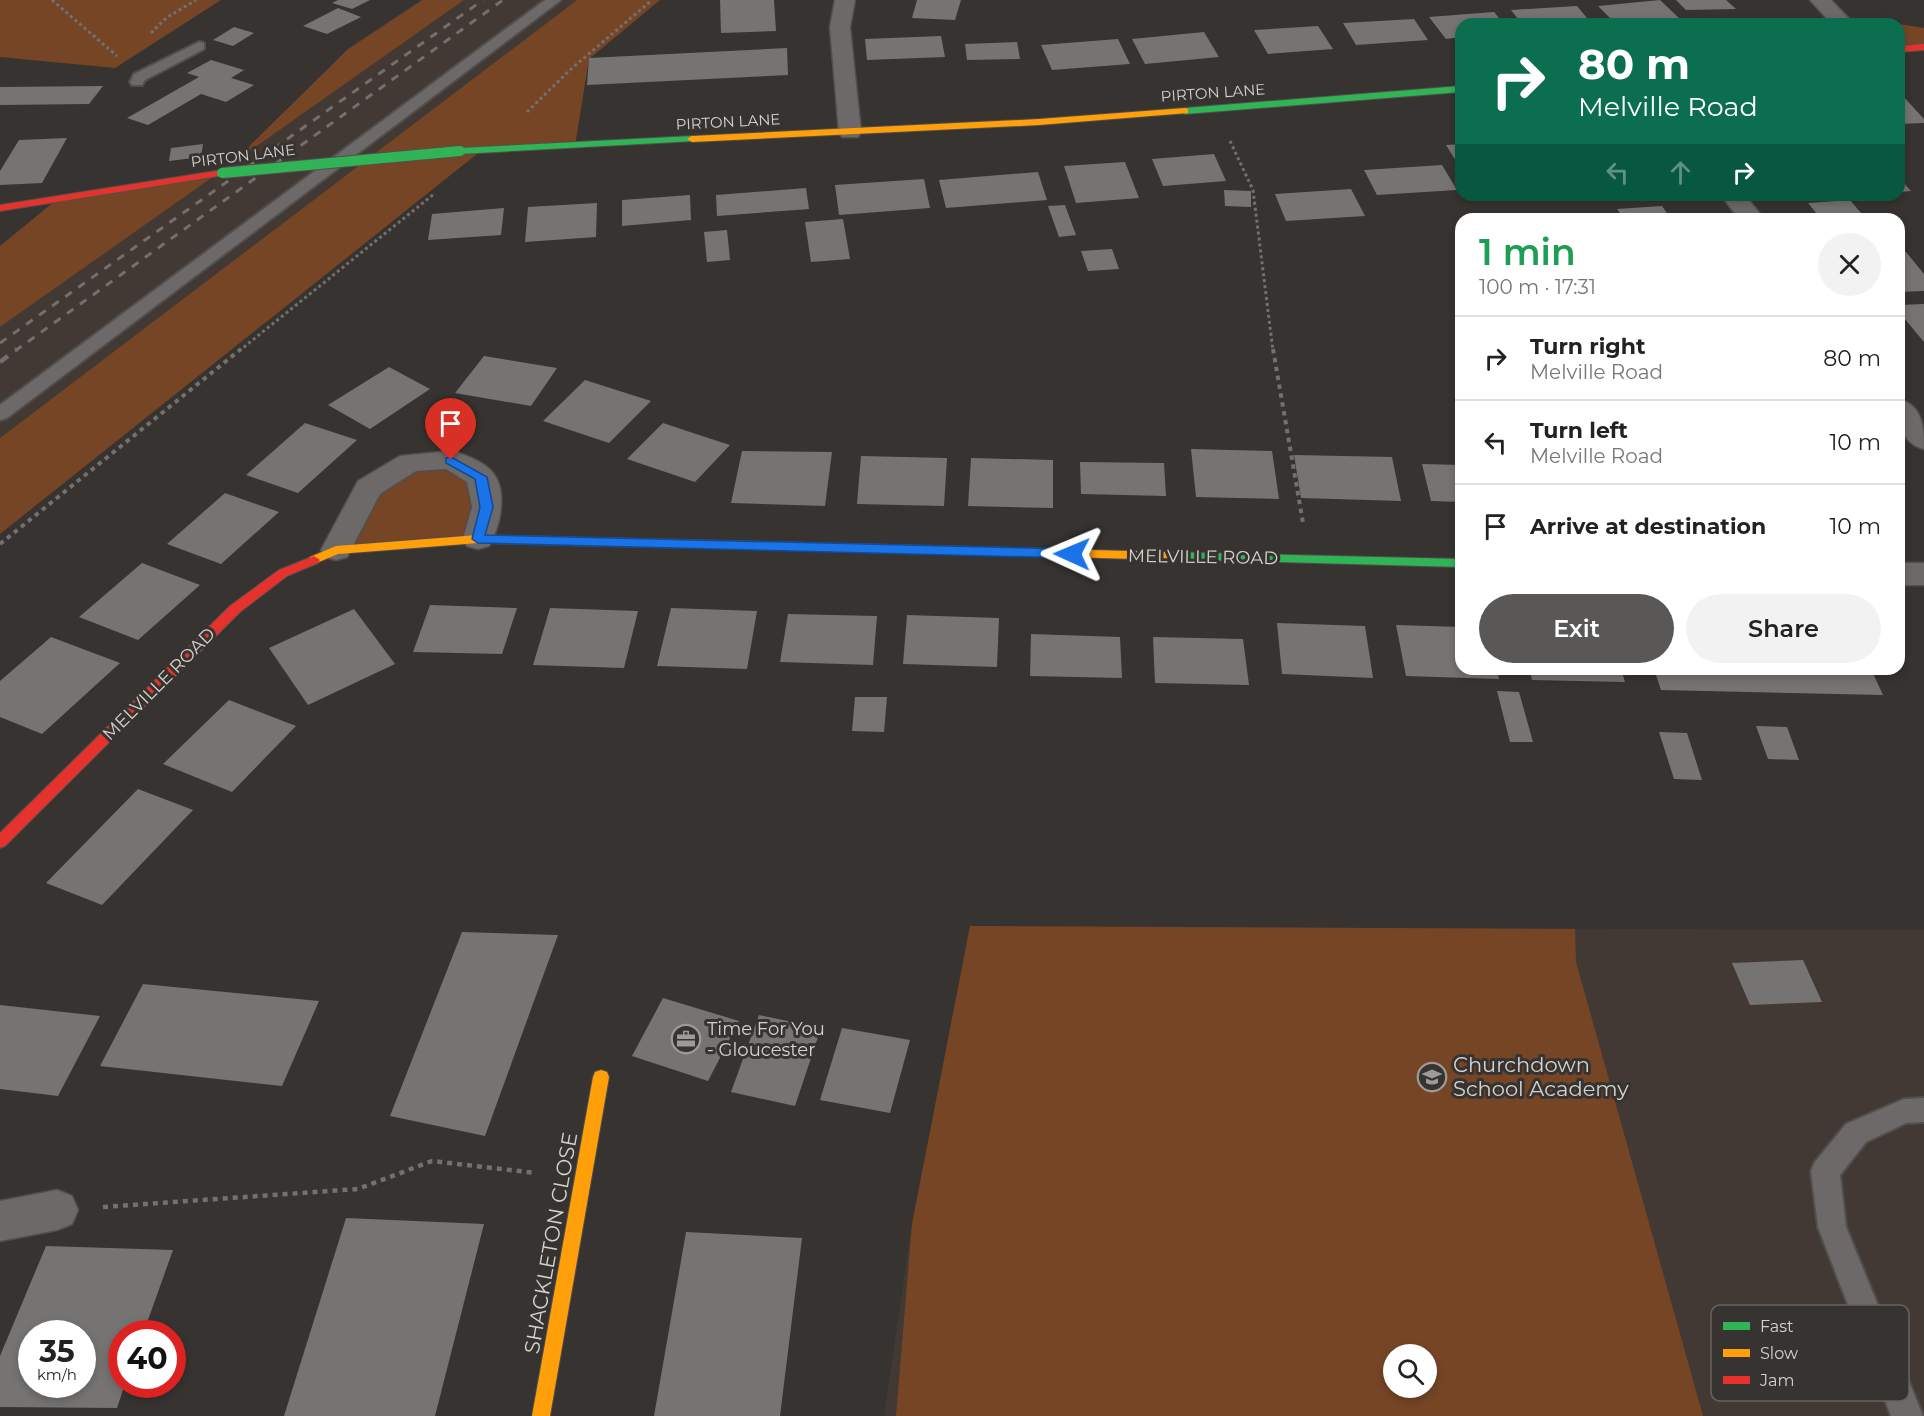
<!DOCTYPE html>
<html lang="en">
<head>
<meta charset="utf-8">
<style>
  body { margin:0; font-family:Montserrat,sans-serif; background:#f2f2f2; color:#222; height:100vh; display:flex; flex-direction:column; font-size:22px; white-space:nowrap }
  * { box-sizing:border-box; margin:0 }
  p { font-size:20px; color:#767676 }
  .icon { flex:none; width:33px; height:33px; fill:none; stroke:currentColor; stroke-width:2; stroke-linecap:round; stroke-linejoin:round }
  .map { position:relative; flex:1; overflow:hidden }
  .side { position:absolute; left:1455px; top:213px; width:450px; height:462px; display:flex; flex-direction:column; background:#fff; border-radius:18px; box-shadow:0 3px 9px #0003 }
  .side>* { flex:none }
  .guide { position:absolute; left:1455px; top:18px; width:450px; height:183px; border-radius:18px; box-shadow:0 3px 9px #0003; background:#0b6e4f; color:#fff; overflow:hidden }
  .buttons { position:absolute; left:1383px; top:1344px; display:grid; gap:12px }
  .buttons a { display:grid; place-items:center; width:54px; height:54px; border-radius:50%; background:#fff; box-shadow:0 3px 9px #0003; font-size:30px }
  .speed { position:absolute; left:18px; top:1320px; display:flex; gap:12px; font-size:30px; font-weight:700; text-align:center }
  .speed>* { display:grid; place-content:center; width:78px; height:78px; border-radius:50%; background:#fff; box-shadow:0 3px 9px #0003; line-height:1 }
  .speed small { font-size:15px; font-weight:400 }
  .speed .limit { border:9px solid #d22; background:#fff; color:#111 }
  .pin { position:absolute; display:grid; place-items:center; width:51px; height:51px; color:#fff; margin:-62px -26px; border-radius:50% 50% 50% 0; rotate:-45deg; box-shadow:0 0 6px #0007 }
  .pin .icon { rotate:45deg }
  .me { position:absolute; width:66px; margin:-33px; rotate:271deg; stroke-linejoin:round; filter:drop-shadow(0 0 4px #0008) }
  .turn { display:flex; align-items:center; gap:21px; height:126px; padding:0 24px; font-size:27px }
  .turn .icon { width:78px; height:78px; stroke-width:2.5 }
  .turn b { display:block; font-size:42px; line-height:51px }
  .lanes { display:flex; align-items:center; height:57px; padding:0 24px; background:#0003; justify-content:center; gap:30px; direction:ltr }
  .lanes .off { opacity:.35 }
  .round { display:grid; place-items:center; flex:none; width:63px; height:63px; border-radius:32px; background:#f2f2f2 }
  .headline { display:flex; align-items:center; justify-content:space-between; height:102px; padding:0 24px }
  h1 { font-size:36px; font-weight:600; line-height:45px; color:#1e9e55 }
  .button { display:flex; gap:12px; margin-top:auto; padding:12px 24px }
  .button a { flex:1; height:69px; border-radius:36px; background:#595857; color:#fff; font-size:24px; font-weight:600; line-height:69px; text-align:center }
  .button a+a { background:#f2f2f2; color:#222 }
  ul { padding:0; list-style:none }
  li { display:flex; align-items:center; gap:18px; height:84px; padding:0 24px; border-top:2px solid #e0e0e0 }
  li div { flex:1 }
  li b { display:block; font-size:22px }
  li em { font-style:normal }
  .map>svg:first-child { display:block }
  .built { fill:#433934; fill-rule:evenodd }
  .green { fill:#764526; fill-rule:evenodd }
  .building { fill:#767473; fill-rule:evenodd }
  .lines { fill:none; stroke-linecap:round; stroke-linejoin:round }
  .lane-casing { stroke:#514f4d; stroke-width:4 }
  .street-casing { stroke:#514f4d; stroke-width:3 }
  .fast-casing { stroke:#514f4d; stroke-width:2 }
  .slow-casing { stroke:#514f4d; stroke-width:2 }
  .jam-casing { stroke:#514f4d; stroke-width:2 }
  .path-far2 { stroke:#727170; stroke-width:3; stroke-dasharray:3 3; stroke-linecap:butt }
  .path-far1 { stroke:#727170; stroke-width:4; stroke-dasharray:4.5 4.5; stroke-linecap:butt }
  .path { stroke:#727170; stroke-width:4.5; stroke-dasharray:5 5; stroke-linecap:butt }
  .lane { fill:#6c6968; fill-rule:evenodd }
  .street { fill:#6c6968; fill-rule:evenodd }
  .fast { fill:#30b455; fill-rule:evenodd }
  .slow { fill:#ff9f0a; fill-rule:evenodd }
  .jam { fill:#e5322d; fill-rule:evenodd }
  .rail-far1 { stroke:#726f6d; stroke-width:3; stroke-dasharray:8 8; stroke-linecap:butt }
  .rail { stroke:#726f6d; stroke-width:4.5; stroke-dasharray:10 10; stroke-linecap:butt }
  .fast-bridge-casing { stroke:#514f4d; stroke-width:12; stroke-linecap:butt }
  .fast-bridge { stroke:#30b455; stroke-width:10 }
  .route { fill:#1a73e8; stroke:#114b97; stroke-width:1.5 }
  .labels { text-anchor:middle; stroke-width:6; stroke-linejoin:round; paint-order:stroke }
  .far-street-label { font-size:15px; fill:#d4d2d0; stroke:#373330 }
  .street-label { font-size:18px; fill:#d4d2d0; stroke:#373330 }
  .poi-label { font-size:18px; fill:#d4d2d0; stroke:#373330; text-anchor:start }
  .near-poi-label { font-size:21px; fill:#d4d2d0; stroke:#373330; text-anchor:start }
  .near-street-label { font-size:21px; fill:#d4d2d0; stroke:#373330 }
  .key { fill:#373330; stroke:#666360; stroke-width:1.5 }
  .key-label { font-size:16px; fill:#d4d2d0 }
</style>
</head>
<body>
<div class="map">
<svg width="1924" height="1416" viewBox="0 0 1924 1416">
  <rect width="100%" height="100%" fill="#363331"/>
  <path class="built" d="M 464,0 L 577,0 L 0,438 L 0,327 Z
    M 970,926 L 1924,930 L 1924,1416 L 884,1416 L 912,1224 ZM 1394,1354 L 1426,1354 L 1426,1388 L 1394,1388 Z"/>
  <path class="green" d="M 0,0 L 221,0 L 115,68 L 0,57 Z
    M 422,0 L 464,0 L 0,327 L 0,246 L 55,201 L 222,173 L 348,49 Z
    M 577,0 L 660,0 L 589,59 L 575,146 L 482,150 L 0,534 L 0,438 Z
    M 1899,24 L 1924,28 L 1924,47 L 1899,49 Z
    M 451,460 L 481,477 L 478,539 L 336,550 L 368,488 L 410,462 Z
    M 970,926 L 1575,929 L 1576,962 L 1703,1416 L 896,1416 L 912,1224 ZM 1394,1354 L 1426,1354 L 1426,1388 L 1394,1388 Z"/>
  <path class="building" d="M 338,0 L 370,0 L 352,9 L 332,3 Z
    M 720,0 L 774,0 L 776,31 L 721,33 Z
    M 917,0 L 961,0 L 955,20 L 912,18 Z
    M 1660,0 L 1681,20 L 1616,24 L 1598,6 Z
    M 1676,0 L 1726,0 L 1736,9 L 1686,10 Z
    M 1577,6 L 1592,24 L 1522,24 L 1511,10 Z
    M 338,8 L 361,17 L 327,34 L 303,26 Z
    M 1494,12 L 1504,24 L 1461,24 L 1461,37 L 1446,39 L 1429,17 Z
    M 1414,19 L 1428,40 L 1356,45 L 1343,23 Z
    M 1318,26 L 1333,49 L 1268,54 L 1254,30 Z
    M 234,27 L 254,33 L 233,46 L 213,40 Z
    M 1204,32 L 1219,57 L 1145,64 L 1132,39 Z
    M 941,36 L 945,57 L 867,60 L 865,39 Z
    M 1118,39 L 1130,64 L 1052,70 L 1041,45 Z
    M 1017,42 L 1020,59 L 967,60 L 965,44 Z
    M 787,48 L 788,75 L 587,85 L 589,58 Z
    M 211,60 L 244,70 L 231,78 L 254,85 L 226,102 L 201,94 L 148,125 L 127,118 L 199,77 L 187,73 Z
    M 103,86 L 89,104 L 0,105 L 0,87 Z
    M 1901,94 L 1924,119 L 1924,123 L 1899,124 L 1899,95 Z
    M 67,138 L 42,183 L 0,185 L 0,171 L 19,140 Z
    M 203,144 L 201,157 L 169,161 L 171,148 Z
    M 1461,144 L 1461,169 L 1446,145 Z
    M 1214,154 L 1226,181 L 1163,186 L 1152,159 Z
    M 1125,162 L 1139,198 L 1076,203 L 1064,166 Z
    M 1442,165 L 1457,190 L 1377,195 L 1364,170 Z
    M 1038,172 L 1047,200 L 946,208 L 939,180 Z
    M 924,179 L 930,208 L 839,215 L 835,185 Z
    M 1899,181 L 1902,181 L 1911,191 L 1899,192 Z
    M 806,188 L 809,209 L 717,216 L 716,195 Z
    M 1351,189 L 1365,216 L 1286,221 L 1275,194 Z
    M 1224,190 L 1251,191 L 1251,207 L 1225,206 Z
    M 690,195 L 691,220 L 622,226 L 622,200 Z
    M 1597,195 L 1661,195 L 1663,197 L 1601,201 Z
    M 1850,200 L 1866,219 L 1821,219 L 1808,203 Z
    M 597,203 L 596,237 L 525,242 L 528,207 Z
    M 1065,205 L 1076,235 L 1059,237 L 1048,206 Z
    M 1662,206 L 1671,219 L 1624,219 L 1617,209 Z
    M 504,208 L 501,235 L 428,240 L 432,214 Z
    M 843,219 L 850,259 L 811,262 L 805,222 Z
    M 727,230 L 730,260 L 707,262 L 704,232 Z
    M 1112,249 L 1119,269 L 1088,271 L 1081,251 Z
    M 1899,252 L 1906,252 L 1924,274 L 1924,291 L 1899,292 Z
    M 1924,304 L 1924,342 L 1899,312 L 1899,305 Z
    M 484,356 L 557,368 L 531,406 L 455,393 Z
    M 389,367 L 430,389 L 370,429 L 328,405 Z
    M 585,380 L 651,401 L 609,443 L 543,421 Z
    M 305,423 L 357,440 L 298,493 L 246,475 Z
    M 663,423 L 696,434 L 730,445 L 695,482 L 627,459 Z
    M 1191,449 L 1272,451 L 1279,499 L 1196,497 Z
    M 742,451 L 832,452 L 825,506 L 731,503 Z
    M 1294,455 L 1392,457 L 1401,501 L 1301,498 Z
    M 861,456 L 947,458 L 944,506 L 857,504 Z
    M 971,458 L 1053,460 L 1053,508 L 968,506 Z
    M 1080,462 L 1164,463 L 1166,496 L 1081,494 Z
    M 1422,464 L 1461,465 L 1461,502 L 1431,501 Z
    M 225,493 L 279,512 L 221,564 L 167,544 Z
    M 142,563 L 200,585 L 138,640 L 79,617 Z
    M 430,605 L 517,608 L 502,654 L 413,652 Z
    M 550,608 L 638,611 L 624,668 L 533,665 Z
    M 671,608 L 757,611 L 747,669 L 657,666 Z
    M 354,609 L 395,664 L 308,705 L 269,648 Z
    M 788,614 L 877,616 L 873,665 L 780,662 Z
    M 907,615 L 999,618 L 997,667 L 903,664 Z
    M 1277,623 L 1365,626 L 1373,678 L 1282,674 Z
    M 1396,625 L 1461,627 L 1461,669 L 1497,669 L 1499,679 L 1406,676 Z
    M 1031,634 L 1120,637 L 1122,678 L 1030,676 Z
    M 51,637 L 120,663 L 42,734 L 0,717 L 0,681 Z
    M 1153,637 L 1243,639 L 1249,685 L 1155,683 Z
    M 1529,669 L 1621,669 L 1625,682 L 1532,680 Z
    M 1654,669 L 1871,669 L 1883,695 L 1661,690 Z
    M 1497,691 L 1519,692 L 1533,742 L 1510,742 Z
    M 855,697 L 887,697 L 884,732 L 852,731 Z
    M 229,700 L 296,726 L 232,792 L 163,764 Z
    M 1756,726 L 1787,727 L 1799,760 L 1768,759 Z
    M 1659,732 L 1687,733 L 1702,780 L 1674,779 Z
    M 138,789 L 193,810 L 102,905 L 46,883 Z
    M 462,932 L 558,935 L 485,1136 L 390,1116 Z
    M 1803,960 L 1822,1002 L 1750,1005 L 1732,963 Z
    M 143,984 L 319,1001 L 282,1086 L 100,1066 Z
    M 663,998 L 739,1021 L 708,1081 L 632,1056 Z
    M 0,1005 L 100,1016 L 58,1096 L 0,1089 Z
    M 759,1015 L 821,1028 L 795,1106 L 731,1092 Z
    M 842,1028 L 910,1040 L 890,1113 L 820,1100 Z
    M 346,1218 L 484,1224 L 435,1416 L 284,1416 Z
    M 686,1232 L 802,1238 L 780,1416 L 654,1416 Z
    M 46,1246 L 173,1250 L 143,1334 L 122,1334 L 122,1384 L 125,1384 L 117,1408 L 0,1407 L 0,1356 ZM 32,1334 L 82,1334 L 82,1384 L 32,1384 Z"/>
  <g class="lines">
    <g class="lane-casing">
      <path id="lane" d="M 545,0 L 561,0 L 7,418 L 0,420 L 0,405 Z
        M 199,42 L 204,43 L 204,49 L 145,80 L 142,85 L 132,85 L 130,82 L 134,74 Z
        M 1924,1098 L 1924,1122 L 1906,1123 L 1866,1142 L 1840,1175 L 1846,1227 L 1923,1416 L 1891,1416 L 1818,1227 L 1811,1171 L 1815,1162 L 1846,1124 L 1904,1099 Z"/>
    </g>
    <g class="street-casing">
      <path id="street" d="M 835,0 L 855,0 L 850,27 L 861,132 L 858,137 L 842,137 L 839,132 L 830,27 Z
        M 1810,0 L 1831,0 L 1854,24 L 1832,24 Z
        M 1721,195 L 1745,195 L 1764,219 L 1739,219 Z
        M 1899,399 C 1923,406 1924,428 1924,449 C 1900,443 1899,421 1899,399 Z
        M 451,451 C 464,454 485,462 493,473 C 508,492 500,527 489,546 L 478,549 L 467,546 L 463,539 L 472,507 L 467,482 L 446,469 L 416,471 L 380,494 L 347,557 L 336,560 L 325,557 L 321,550 L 358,481 L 400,456 Z
        M 1899,563 L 1924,563 L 1924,585 L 1899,585 Z
        M 57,1190 L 72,1196 L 78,1210 L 72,1224 L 57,1230 L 0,1241 L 0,1201 Z"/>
    </g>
    <g class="fast-casing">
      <path id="fast" d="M 1461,86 L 1461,92 L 1185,114 L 1180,111 L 1185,108 Z
        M 692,136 L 697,139 L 695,141 L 460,154 L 455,151 L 460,148 Z
        M 1168,552 L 1461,559 L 1461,567 L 1164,559 L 1162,556 L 1164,553 Z"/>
    </g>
    <g class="slow-casing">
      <path id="slow" d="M 1185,108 L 1188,109 L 1188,113 L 1039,125 L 692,142 L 687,139 L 692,136 L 1039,119 Z
        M 478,535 L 691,540 L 697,544 L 691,548 L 478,543 L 338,554 L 314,564 L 308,560 L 310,557 L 336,546 Z
        M 938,546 L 1168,552 L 1174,556 L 1168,560 L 934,553 L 932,550 Z
        M 601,1070 L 607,1072 L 609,1077 L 550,1416 L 532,1416 L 593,1077 L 595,1072 Z"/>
    </g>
    <g class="jam-casing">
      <path id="jam" d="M 1924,44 L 1924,50 L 1899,52 L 1899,46 Z
        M 222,170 L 227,173 L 225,175 L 0,211 L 0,205 Z
        M 691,540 L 938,546 L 944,550 L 938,554 L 687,547 L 685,544 Z
        M 314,556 L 320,560 L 318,563 L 287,576 L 240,612 L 5,846 L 0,848 L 0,833 L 230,606 L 279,570 Z"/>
    </g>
    <path class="path-far2" d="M 52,0 L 117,56
      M 151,33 L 166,18 L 196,0
      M 527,112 L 571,69 L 652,0
      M 1230,141 L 1253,190 L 1273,351
      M 239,351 L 434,194"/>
    <path class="path-far1" d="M 1273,349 L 1303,523
      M 0,544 L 241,349"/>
    <path class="path" d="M 103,1207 L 358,1189 L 432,1161 L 536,1173"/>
    <use href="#lane" class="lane"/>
    <use href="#street" class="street"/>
    <use href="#fast" class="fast"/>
    <use href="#slow" class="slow"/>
    <use href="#jam" class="jam"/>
    <path class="rail-far1" d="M 0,343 L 483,0
      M 15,351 L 503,0"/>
    <path class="rail" d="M 0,362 L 17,349"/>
    <g class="fast-bridge-casing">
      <path id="fast-bridge" d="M 222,173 L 460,151"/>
    </g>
    <use href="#fast-bridge" class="fast-bridge"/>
  </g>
  <path class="route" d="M 451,457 L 487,477 L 493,507 L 485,535 L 1072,549 L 1078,554 L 1072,558 L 478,543 L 472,539 L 480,507 L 475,479 L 446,463 L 446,458 Z"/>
  <defs>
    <g id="office-ring" transform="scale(1.5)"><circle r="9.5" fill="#373330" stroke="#9d9a98" stroke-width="1.5"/><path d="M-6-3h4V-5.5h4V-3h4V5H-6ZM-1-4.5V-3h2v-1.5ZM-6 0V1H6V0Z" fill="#9d9a98"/></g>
    <g id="school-ring" transform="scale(1.5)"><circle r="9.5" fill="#373330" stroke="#9d9a98" stroke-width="1.5"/><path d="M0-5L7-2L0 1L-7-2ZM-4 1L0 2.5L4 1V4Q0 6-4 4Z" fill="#9d9a98"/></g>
  </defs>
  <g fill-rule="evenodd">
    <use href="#office-ring" x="686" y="1039"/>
    <use href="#school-ring" x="1432" y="1077"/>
  </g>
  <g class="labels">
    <g class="far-street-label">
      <text transform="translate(1213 93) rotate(-4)" y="5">PIRTON LANE</text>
      <text transform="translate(728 122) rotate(-3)" y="5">PIRTON LANE</text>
      <text transform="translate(243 156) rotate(-7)" y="5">PIRTON LANE</text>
    </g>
    <g class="street-label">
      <text transform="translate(1203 557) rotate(1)" y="6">MELVILLE ROAD</text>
      <text transform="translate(159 684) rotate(-45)" y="6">MELVILLE ROAD</text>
    </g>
    <g class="poi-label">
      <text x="707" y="1035">Time For You<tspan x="707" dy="21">- Gloucester</tspan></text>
    </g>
    <g class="near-poi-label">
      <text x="1453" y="1072">Churchdown<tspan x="1453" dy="24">School Academy</tspan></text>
    </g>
    <g class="near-street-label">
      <text transform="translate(551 1243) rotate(-80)" y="7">SHACKLETON CLOSE</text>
    </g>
  </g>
  <rect x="1711" y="1305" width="198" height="96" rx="9" class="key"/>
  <rect x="1723" y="1322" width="27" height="8" fill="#30b455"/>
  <rect x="1723" y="1349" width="27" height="8" fill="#ff9f0a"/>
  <rect x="1723" y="1376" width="27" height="8" fill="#e5322d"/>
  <g class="key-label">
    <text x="1760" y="1332">Fast</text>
    <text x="1760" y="1359">Slow</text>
    <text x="1760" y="1386">Jam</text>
  </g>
</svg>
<div class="buttons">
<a><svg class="icon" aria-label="search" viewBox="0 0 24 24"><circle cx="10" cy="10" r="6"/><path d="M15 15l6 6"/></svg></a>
</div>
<div class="speed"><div>35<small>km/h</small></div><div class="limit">40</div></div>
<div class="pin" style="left:451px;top:460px;background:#d93025"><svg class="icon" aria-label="arrive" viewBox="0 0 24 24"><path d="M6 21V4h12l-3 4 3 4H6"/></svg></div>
<svg class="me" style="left:1072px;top:554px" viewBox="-20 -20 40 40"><path d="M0-17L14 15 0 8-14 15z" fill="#1a73e8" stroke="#fff" stroke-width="4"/></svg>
<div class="guide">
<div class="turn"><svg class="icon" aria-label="right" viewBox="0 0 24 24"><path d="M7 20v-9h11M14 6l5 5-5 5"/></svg><div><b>80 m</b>Melville Road</div></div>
<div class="lanes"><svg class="icon off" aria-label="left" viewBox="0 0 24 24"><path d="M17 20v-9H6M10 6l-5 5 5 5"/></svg><svg class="icon off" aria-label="ahead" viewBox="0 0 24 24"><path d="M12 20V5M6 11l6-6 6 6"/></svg><svg class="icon" aria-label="right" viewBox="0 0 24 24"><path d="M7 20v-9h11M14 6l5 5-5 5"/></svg></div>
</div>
<section class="side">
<div class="headline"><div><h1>1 min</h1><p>100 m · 17:31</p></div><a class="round"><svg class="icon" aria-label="close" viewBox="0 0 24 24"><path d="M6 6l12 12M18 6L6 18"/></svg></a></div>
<ul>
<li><svg class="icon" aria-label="right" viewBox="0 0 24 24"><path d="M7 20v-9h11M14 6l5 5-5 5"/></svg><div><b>Turn right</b><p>Melville Road</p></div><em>80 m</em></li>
<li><svg class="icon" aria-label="left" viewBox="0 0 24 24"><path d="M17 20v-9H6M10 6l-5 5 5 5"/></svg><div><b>Turn left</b><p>Melville Road</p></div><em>10 m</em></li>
<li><svg class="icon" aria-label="arrive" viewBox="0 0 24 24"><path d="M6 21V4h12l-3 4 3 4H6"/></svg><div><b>Arrive at destination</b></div><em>10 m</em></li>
</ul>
<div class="button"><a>Exit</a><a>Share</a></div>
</section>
</div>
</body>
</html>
